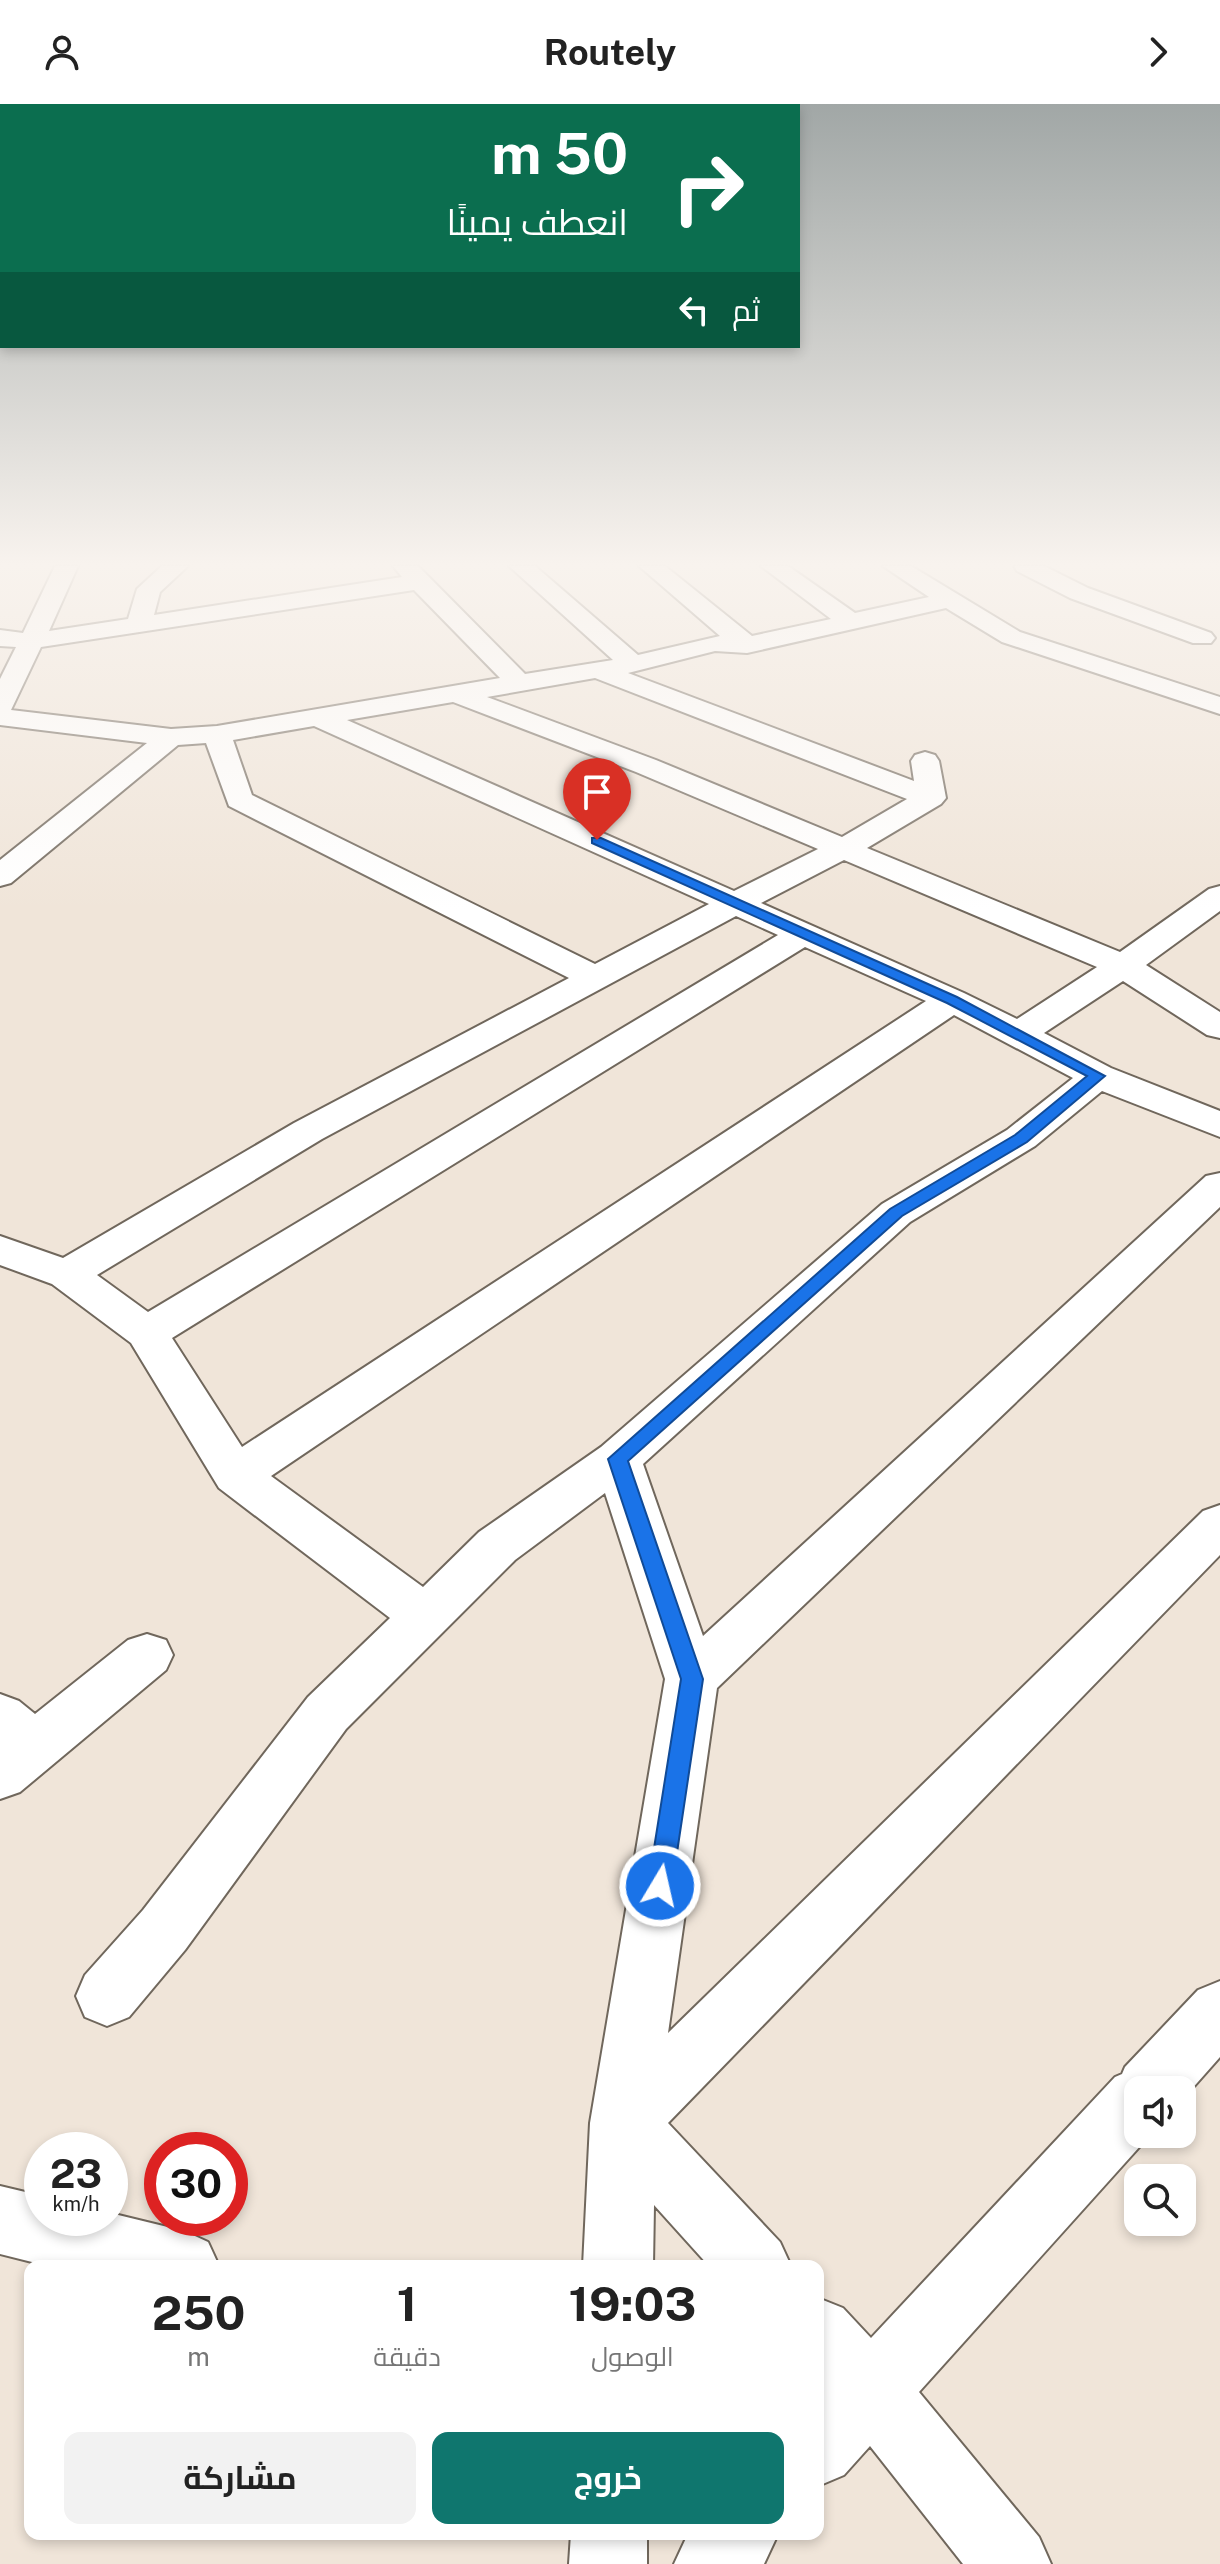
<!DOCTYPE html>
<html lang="ar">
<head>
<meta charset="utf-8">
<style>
  body { margin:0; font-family:"Public Sans",Cairo,sans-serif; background:#f2f2f2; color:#222; direction:rtl; height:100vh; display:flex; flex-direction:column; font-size:30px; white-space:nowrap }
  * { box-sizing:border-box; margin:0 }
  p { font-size:26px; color:#767676 }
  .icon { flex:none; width:44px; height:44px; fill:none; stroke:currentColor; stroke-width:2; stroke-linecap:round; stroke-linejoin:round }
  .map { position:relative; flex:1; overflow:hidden; direction:ltr }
  .drawer { position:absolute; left:24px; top:2156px; width:800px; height:280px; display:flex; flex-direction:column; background:#fff; border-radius:16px; box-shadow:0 4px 12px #0003; direction:rtl }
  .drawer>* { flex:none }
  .guide { position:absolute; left:0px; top:0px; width:800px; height:244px; box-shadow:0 4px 12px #0003; direction:rtl; background:#0b6e4f; color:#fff; overflow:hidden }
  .buttons { position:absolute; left:1124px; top:1972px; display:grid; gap:16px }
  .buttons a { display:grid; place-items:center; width:72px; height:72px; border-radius:16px; background:#fff; box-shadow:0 4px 12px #0003; font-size:40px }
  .speed { position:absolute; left:24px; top:2028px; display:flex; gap:16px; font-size:40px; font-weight:700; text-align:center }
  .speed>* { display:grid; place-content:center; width:104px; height:104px; border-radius:50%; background:#fff; box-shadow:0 4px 12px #0003; line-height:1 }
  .speed small { font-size:20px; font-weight:400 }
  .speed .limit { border:12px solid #d22; background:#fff; color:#111 }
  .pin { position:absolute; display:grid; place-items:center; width:68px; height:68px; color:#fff; margin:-82px -34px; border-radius:50% 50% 50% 0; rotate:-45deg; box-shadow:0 0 8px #0007 }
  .pin .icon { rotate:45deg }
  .me { position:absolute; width:88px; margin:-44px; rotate:9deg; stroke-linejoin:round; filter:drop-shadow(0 0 6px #0008) }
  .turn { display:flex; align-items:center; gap:28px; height:168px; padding:0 40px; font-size:36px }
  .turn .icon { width:104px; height:104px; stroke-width:2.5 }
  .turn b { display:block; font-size:56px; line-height:68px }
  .then { display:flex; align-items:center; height:76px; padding:0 40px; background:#0003; gap:16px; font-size:30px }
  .eta { display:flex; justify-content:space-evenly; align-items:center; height:136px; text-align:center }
  .eta b { font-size:48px; font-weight:700; line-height:56px }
  .button { display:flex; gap:16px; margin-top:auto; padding:16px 40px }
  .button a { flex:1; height:92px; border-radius:16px; background:#0f766e; color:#fff; font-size:32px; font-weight:700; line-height:92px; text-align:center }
  .button a+a { background:#f2f2f2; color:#222 }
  header { display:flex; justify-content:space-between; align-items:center; height:104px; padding:0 40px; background:#fff; font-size:36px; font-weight:700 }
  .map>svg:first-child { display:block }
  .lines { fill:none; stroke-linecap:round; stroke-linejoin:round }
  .minor-casing { stroke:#70675c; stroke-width:4 }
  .minor { fill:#fff; fill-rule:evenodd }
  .route { fill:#1a73e8; stroke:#114b97; stroke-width:2 }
</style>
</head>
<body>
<header><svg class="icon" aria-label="forward" viewBox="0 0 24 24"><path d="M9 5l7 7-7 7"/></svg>Routely<svg class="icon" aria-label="person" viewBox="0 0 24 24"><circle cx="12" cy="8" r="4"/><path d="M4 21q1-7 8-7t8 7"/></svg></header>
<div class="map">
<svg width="1220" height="2460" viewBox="0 0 1220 2460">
  <rect width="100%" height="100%" fill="#f0e5d9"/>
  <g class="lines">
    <g class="minor-casing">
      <path id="minor" d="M 55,462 L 78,462 L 49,527 L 128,515 L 137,485 L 162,462 L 188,462 L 160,488 L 154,511 L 402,473 L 393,462 L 418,462 L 525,570 L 613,556 L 509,462 L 535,462 L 638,551 L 720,532 L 639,462 L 665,462 L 752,532 L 831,515 L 761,462 L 788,462 L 855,509 L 929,493 L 883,462 L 911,462 L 1020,528 L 1220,593 L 1220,610 L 1002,538 L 946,504 L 747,549 L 715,547 L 628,569 L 914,677 L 911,657 L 915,651 L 925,648 L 935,651 L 939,657 L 946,694 L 941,700 L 867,744 L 1120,848 L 1209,785 L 1220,782 L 1220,807 L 1146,861 L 1220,908 L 1220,934 L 1207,931 L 1123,877 L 1044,929 L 1111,964 L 1220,1007 L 1220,1033 L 1102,987 L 1035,1042 L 910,1118 L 643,1360 L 703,1532 L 1206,1072 L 1220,1069 L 1220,1103 L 717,1584 L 668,1929 L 1203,1407 L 1220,1401 L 1220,1451 L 668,2019 L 780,2138 L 791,2162 L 709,2162 L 654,2101 L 653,2162 L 583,2162 L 590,2019 L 665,1575 L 605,1389 L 515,1456 L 346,1625 L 185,1846 L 129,1913 L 107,1922 L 85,1913 L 76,1892 L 85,1871 L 143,1806 L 308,1593 L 390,1514 L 219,1384 L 131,1239 L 52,1180 L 0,1161 L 0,1132 L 63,1154 L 294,1019 L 569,874 L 229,702 L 206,639 L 178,641 L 11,779 L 0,782 L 0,756 L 147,639 L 0,621 L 0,575 L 16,543 L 0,542 L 0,526 L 23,529 ZM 414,486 L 500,574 L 217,622 L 171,625 L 11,606 L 41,543 ZM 595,574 L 907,695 L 842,733 L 656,656 L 487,593 ZM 453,598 L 636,668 L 818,745 L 734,787 L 347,616 ZM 314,622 L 709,800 L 595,860 L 252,691 L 233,636 ZM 844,756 L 1097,863 L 1017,915 L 964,889 L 761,799 ZM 736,812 L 778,831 L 148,1208 L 97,1171 L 322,1035 ZM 805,843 L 926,897 L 242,1343 L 172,1234 ZM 954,911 L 1073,974 L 1007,1026 L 882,1100 L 601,1343 L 479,1428 L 423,1483 L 271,1372 Z
        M 1014,462 L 1044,462 L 1088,484 L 1211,529 L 1215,534 L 1211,539 L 1193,539 L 1070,494 L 1017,467 Z
        M 147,1530 L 166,1536 L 173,1551 L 166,1566 L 20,1688 L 0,1695 L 0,1590 L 19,1597 L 35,1610 L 128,1536 Z
        M 1220,1877 L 1220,1953 L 1182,1996 L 1182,1986 L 1138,1986 L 1138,2030 L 1151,2030 L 919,2288 L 1039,2433 L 1051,2460 L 963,2460 L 870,2342 L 844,2371 L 818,2382 L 818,2291 L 822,2286 L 818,2282 L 818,2194 L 843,2204 L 871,2234 L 1115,1973 L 1122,1970 L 1125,1963 L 1198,1886 Z
        M 0,2082 L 42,2092 L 42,2114 L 110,2114 L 110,2109 L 184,2127 L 208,2138 L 219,2162 L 48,2162 L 0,2150 Z
        M 571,2430 L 647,2430 L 647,2460 L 569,2460 Z
        M 688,2430 L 778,2430 L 764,2460 L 674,2460 Z"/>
    </g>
    <use href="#minor" class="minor"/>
  </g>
  <linearGradient id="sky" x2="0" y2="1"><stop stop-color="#a1a7a6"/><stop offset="0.57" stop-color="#f8f3ee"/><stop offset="1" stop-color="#f8f3ee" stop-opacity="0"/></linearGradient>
  <rect width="1220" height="807" fill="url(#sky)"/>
  <path class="route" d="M 592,734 L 601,734 L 957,893 L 1105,972 L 1027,1038 L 902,1112 L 628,1357 L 703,1575 L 672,1782 L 668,1790 L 660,1793 L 651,1790 L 648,1782 L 681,1575 L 608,1355 L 890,1105 L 1015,1031 L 1087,972 L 947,899 L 592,739 Z"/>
</svg>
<div class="buttons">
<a><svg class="icon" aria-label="sound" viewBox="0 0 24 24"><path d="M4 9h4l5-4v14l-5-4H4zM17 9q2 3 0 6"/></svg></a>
<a><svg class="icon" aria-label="search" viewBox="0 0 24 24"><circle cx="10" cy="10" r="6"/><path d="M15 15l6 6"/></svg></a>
</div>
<div class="speed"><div>23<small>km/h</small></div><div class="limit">30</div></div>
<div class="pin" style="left:597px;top:736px;background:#d93025"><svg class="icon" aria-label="arrive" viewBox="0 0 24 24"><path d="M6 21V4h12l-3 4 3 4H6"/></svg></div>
<svg class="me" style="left:660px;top:1782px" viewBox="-20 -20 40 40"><circle r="17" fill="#1a73e8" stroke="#fff" stroke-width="3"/><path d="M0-11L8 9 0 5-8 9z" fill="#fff"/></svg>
<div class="guide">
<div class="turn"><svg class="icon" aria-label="right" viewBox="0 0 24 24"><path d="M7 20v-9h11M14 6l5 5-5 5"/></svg><div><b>50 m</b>انعطف يمينًا</div></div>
<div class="then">ثم<svg class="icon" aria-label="left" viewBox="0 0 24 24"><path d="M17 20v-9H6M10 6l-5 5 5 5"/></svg></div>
</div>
<section class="drawer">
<div class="eta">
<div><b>19:03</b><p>الوصول</p></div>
<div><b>1</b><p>دقيقة</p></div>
<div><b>250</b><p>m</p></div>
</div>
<div class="button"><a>خروج</a><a>مشاركة</a></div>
</section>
</div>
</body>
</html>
